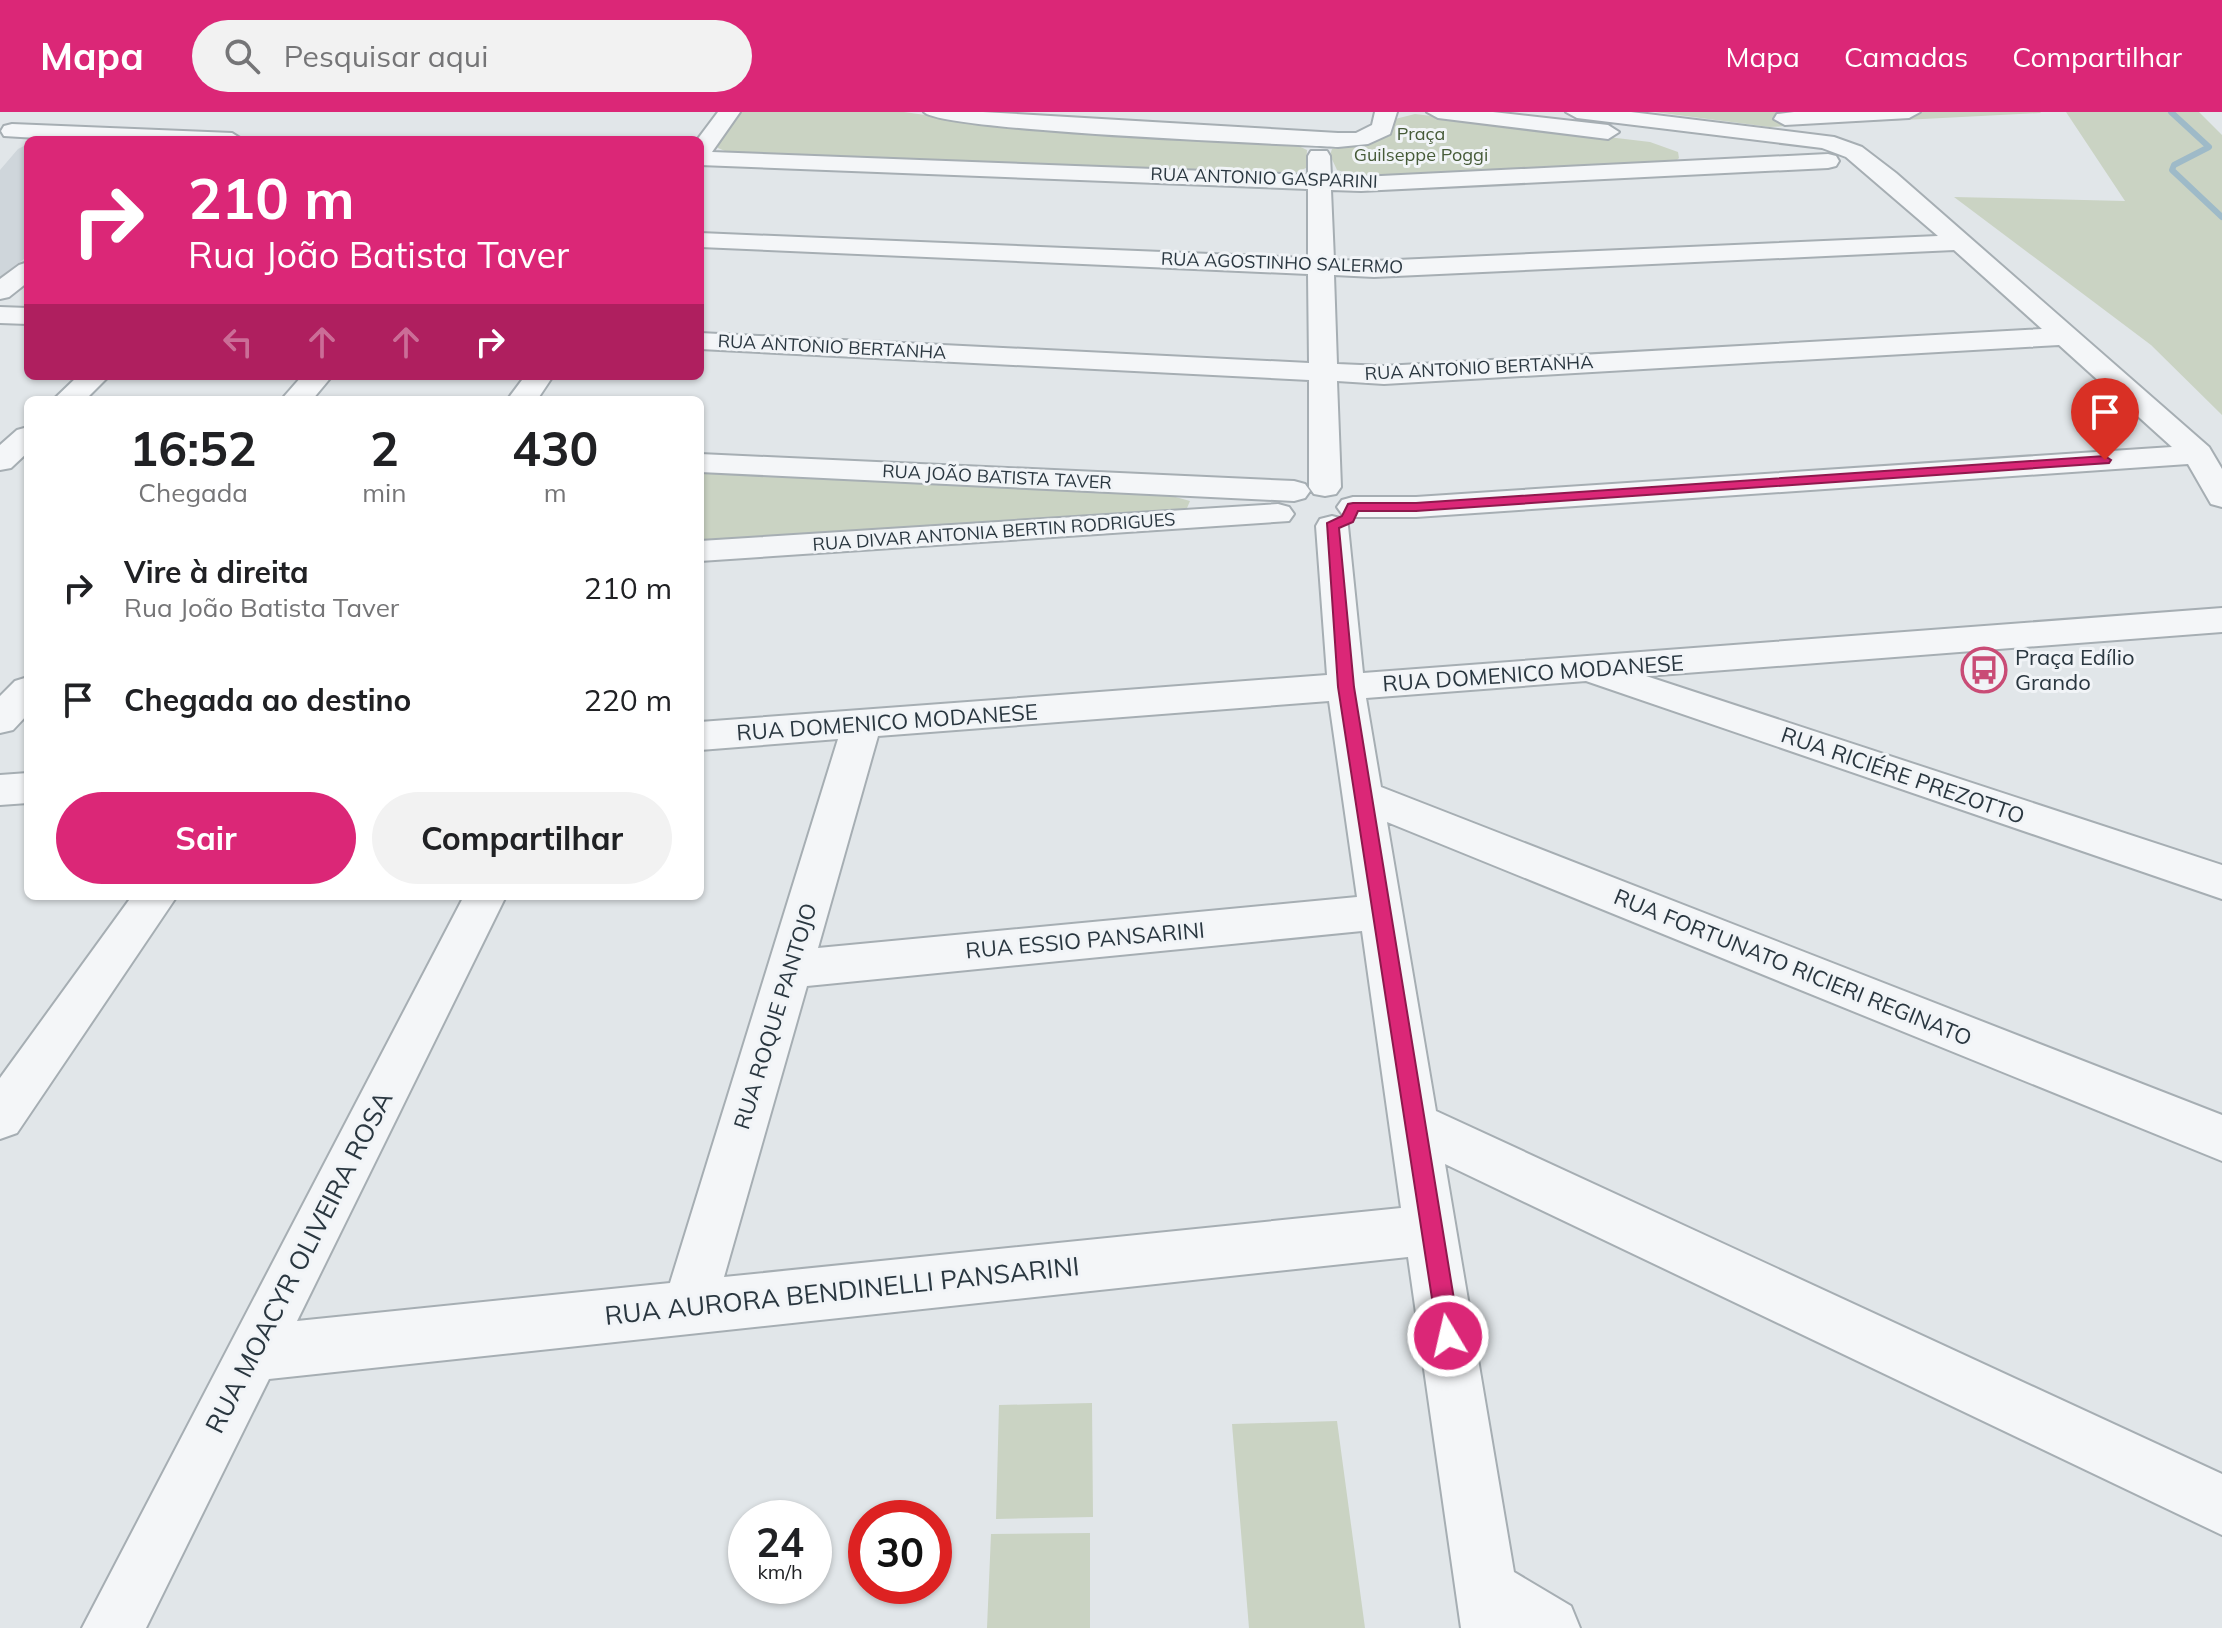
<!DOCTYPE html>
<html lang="pt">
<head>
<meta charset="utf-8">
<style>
  body { margin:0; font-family:Mulish,sans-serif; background:#f2f2f2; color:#202124; height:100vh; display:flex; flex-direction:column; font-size:30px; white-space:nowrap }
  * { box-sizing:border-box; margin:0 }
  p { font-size:26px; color:#757577 }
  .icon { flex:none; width:44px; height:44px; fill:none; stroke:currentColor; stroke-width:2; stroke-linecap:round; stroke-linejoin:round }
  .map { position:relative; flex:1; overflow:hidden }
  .details { position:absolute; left:24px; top:284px; width:680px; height:504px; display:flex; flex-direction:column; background:#fff; border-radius:12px; box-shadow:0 2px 6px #0004 }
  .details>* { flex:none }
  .top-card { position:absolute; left:24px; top:24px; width:680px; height:244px; border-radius:12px; box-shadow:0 2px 6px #0004; background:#db2777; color:#fff; overflow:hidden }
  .speed { position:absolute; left:728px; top:1388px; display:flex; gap:16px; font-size:40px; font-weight:700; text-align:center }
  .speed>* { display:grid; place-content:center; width:104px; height:104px; border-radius:50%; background:#fff; box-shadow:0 2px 6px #0004; line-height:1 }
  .speed small { font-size:20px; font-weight:400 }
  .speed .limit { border:12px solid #d22; background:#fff; color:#111 }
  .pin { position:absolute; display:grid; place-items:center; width:68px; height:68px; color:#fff; margin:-82px -34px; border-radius:50% 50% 50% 0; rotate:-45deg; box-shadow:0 0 8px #0007 }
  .pin .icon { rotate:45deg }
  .me { position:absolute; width:88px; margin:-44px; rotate:351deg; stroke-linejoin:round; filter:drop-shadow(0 0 6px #0008) }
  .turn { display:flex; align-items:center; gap:28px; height:168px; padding:0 32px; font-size:36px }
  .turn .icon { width:104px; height:104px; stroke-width:2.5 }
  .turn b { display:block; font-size:56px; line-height:68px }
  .lanes { display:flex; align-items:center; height:76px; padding:0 32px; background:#0003; justify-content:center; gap:40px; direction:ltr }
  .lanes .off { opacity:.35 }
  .eta { display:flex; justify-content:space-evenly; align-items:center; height:136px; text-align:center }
  .eta b { font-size:48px; font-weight:700; line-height:56px }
  .cta { display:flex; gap:16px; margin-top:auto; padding:16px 32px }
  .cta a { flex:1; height:92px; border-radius:48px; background:#db2777; color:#fff; font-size:32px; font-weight:700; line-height:92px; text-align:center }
  .cta a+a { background:#f2f2f2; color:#202124 }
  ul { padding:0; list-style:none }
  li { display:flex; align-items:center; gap:24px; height:112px; padding:0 32px }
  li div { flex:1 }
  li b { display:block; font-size:30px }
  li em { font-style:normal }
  header { display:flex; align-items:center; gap:48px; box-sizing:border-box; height:112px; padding:0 40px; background:#db2777; color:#fff }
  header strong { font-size:38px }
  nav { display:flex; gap:44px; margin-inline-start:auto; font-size:28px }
  .search { width:560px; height:72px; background:#f2f2f2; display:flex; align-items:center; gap:20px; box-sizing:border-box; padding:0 28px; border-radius:44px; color:#757577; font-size:30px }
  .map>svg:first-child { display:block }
  .built { fill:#cfd6db }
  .green { fill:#cad3c3 }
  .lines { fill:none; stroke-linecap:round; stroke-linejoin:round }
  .stream { stroke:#9ebac8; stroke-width:6 }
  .minor-casing { stroke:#a6aeb3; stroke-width:4 }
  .minor { fill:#f4f6f8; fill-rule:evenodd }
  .route { fill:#db2777; stroke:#8e194d; stroke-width:2 }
  .labels { text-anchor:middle; stroke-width:6; stroke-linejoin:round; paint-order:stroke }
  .far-park-label { font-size:18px; fill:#465b38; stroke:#f1f4f7 }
  .far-street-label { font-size:18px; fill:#2a3740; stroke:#f1f4f7 }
  .poi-label { font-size:22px; fill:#2a3740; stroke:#f1f4f7; text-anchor:start }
  .street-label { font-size:22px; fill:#2a3740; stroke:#f1f4f7 }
  .near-street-label { font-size:26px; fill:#2a3740; stroke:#f1f4f7 }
</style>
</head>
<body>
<header>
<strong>Mapa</strong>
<div class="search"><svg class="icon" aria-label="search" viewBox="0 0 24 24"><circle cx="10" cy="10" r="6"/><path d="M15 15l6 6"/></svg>Pesquisar aqui</div>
<nav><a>Mapa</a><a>Camadas</a><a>Compartilhar</a></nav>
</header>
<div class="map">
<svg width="2222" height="1516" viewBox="0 0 2222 1516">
  <rect width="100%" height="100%" fill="#e1e6e9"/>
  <path class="built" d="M 28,32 L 28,144 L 0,165 L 0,58 L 18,37 Z"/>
  <path class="green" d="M 740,0 L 904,0 L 1003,14 L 1290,30 L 1307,38 L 1306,56 L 1290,63 L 732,42 L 718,36 L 717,31 Z
    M 1654,0 L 2040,0 L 2041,1 L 1770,15 Z
    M 2066,0 L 2199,0 L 2222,23 L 2222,303 L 2151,233 L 1954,85 L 2125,89 Z
    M 1415,2 L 1650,30 L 1678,40 L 1679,46 L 1675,50 L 1362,65 L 1337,58 L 1330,43 L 1332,37 L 1389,21 L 1395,7 Z
    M 700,358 L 1172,384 L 1190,389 L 1187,396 L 1179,399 L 700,430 Z
    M 1092,1291 L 1093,1405 L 996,1407 L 999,1293 Z
    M 1337,1309 L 1365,1516 L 1249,1516 L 1232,1312 Z
    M 1090,1421 L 1090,1516 L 987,1516 L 991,1422 Z"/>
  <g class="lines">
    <path class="stream" d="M 2171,0 L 2209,35 L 2174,53 L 2172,58 L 2222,105"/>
    <g class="minor-casing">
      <path id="minor" d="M 718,0 L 740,0 L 712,40 L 1308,63 L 1308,44 L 1311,39 L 1327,39 L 1330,44 L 1331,64 L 1361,65 L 1828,42 L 1836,44 L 1839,49 L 1836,54 L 1828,56 L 1361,79 L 1331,78 L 1334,148 L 1374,149 L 1938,124 L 1846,45 L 1822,36 L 1577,6 L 1566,0 L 1631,0 L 1834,25 L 1862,35 L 1896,61 L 2209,335 L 2222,357 L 2222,395 L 2211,392 L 2188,352 L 1416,405 L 1353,405 L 1342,402 L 1337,395 L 1342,388 L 1353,385 L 1416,385 L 2172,335 L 2059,233 L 1384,272 L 1337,269 L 1341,375 L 1336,382 L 1325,384 L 1314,382 L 1309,375 L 1309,268 L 700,237 L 700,221 L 1309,251 L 1308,162 L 700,135 L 700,121 L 1308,146 L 1308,77 L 700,53 L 700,28 L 697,28 ZM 1954,138 L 2042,217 L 1384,254 L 1337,252 L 1334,163 L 1374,165 Z
        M 924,0 L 983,0 L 1338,21 L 1356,21 L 1372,13 L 1375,0 L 1397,0 L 1390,22 L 1368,32 L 1338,35 C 1288,32 940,19 924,0 Z
        M 1427,0 L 1493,0 L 1608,13 L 1619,20 L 1608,27 L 1438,6 Z
        M 1794,0 L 1920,0 L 1909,6 L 1785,13 L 1774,7 L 1777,2 Z
        M 12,12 L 232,21 L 243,28 L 70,28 L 4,24 L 1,19 L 4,14 Z
        M 28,150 L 28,170 L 9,185 L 0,187 L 0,167 L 19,153 Z
        M 0,195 L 28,196 L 28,212 L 0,211 Z
        M 78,264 L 109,264 L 85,288 L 53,288 Z
        M 302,264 L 332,264 L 312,288 L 281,288 Z
        M 525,264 L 553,264 L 537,288 L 507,288 Z
        M 28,315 L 28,340 L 11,356 L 0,358 L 0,333 L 17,318 Z
        M 700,342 L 1294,369 L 1305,372 L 1310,379 L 1305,386 L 1294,389 L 700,360 Z
        M 1278,392 L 1289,395 L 1294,402 L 1289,409 L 700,449 L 700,429 Z
        M 1332,404 L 1344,407 L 1348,414 L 1363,561 L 2222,496 L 2222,520 L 1646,564 L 2222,753 L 2222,787 L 1586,569 L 1366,586 L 1381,675 L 2222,1003 L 2222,1049 L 1387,710 L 1436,999 L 2222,1362 L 2222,1423 L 1445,1052 L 1514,1460 L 1571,1494 L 1580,1516 L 1461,1516 L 1408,1145 L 269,1267 L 146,1516 L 82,1516 L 464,784 L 506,784 L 297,1209 L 670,1171 L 838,627 L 700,638 L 700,610 L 1327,563 L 1316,414 L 1320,407 ZM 1329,589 L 1357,785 L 818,836 L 878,624 ZM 1362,819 L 1401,1096 L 724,1165 L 807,874 Z
        M 28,565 L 28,602 L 13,618 L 0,621 L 0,584 L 15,569 Z
        M 28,661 L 28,691 L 0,693 L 0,663 Z
        M 132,784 L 177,784 L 17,1021 L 0,1027 L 0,966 Z"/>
    </g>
    <use href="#minor" class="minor"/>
  </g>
  <path class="route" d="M 2105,344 L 2111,348 L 2109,351 L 1416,399 L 1358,399 L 1353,410 L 1339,416 L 1354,575 L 1460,1224 L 1456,1232 L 1448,1236 L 1439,1232 L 1338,575 L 1327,411 L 1342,404 L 1348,392 L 1353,391 L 1416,391 Z"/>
  <defs>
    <g id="bus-ring" transform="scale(2.3)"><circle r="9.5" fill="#f1f4f7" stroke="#c94c76" stroke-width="1.5"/><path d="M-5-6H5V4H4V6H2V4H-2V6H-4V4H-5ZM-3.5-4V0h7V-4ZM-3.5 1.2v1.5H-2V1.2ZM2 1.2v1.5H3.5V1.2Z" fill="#c94c76"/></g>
  </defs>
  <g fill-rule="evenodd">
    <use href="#bus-ring" x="1984" y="558"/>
  </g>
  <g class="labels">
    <g class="far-park-label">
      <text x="1421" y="28">Praça<tspan x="1421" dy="21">Guilseppe Poggi</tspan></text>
    </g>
    <g class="far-street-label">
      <text transform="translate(1264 66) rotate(2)" y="6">RUA ANTONIO GASPARINI</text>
      <text transform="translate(1282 151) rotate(2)" y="6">RUA AGOSTINHO SALERMO</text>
      <text transform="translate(832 235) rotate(3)" y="6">RUA ANTONIO BERTANHA</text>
      <text transform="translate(1479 256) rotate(-3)" y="6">RUA ANTONIO BERTANHA</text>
      <text transform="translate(997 365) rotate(3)" y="6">RUA JOÃO BATISTA TAVER</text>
      <text transform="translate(994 420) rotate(-4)" y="6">RUA DIVAR ANTONIA BERTIN RODRIGUES</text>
    </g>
    <g class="poi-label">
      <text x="2015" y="553">Praça Edílio<tspan x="2015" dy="25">Grando</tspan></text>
    </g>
    <g class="street-label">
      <text transform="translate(1533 561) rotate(-4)" y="8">RUA DOMENICO MODANESE</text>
      <text transform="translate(887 610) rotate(-4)" y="8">RUA DOMENICO MODANESE</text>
      <text transform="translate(1903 663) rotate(19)" y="8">RUA RICIÉRE PREZOTTO</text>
      <text transform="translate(1085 828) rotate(-5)" y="8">RUA ESSIO PANSARINI</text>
      <text transform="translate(1793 855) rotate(22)" y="8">RUA FORTUNATO RICIERI REGINATO</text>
      <text transform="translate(775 904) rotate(-73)" y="8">RUA ROQUE PANTOJO</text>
    </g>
    <g class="near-street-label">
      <text transform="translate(299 1150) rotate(-63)" y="9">RUA MOACYR OLIVEIRA ROSA</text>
      <text transform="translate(842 1179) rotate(-6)" y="9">RUA AURORA BENDINELLI PANSARINI</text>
    </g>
  </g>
</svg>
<div class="speed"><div>24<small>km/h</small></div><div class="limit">30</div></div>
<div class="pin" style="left:2105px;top:348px;background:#d93025"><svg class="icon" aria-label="arrive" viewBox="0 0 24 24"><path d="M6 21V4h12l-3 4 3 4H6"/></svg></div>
<svg class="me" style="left:1448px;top:1224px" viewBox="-20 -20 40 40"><circle r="17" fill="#db2777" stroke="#fff" stroke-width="3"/><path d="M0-11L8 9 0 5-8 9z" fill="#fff"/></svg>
<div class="top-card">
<div class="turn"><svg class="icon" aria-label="right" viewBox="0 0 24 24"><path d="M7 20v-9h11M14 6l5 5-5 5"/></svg><div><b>210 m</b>Rua João Batista Taver</div></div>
<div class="lanes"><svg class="icon off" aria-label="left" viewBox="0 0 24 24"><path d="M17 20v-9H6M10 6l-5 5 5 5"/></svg><svg class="icon off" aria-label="ahead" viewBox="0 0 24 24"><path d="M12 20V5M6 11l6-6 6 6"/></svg><svg class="icon off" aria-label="ahead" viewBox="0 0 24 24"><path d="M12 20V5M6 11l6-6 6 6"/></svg><svg class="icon" aria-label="right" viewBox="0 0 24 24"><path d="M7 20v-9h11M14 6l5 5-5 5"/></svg></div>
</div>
<section class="details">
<div class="eta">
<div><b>16:52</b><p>Chegada</p></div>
<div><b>2</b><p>min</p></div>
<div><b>430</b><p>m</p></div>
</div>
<ul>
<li><svg class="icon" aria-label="right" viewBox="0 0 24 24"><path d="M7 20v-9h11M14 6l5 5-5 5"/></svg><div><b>Vire à direita</b><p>Rua João Batista Taver</p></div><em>210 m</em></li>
<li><svg class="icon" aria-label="arrive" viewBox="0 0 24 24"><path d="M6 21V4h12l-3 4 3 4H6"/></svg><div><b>Chegada ao destino</b></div><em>220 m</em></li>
</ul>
<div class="cta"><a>Sair</a><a>Compartilhar</a></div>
</section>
</div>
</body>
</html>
